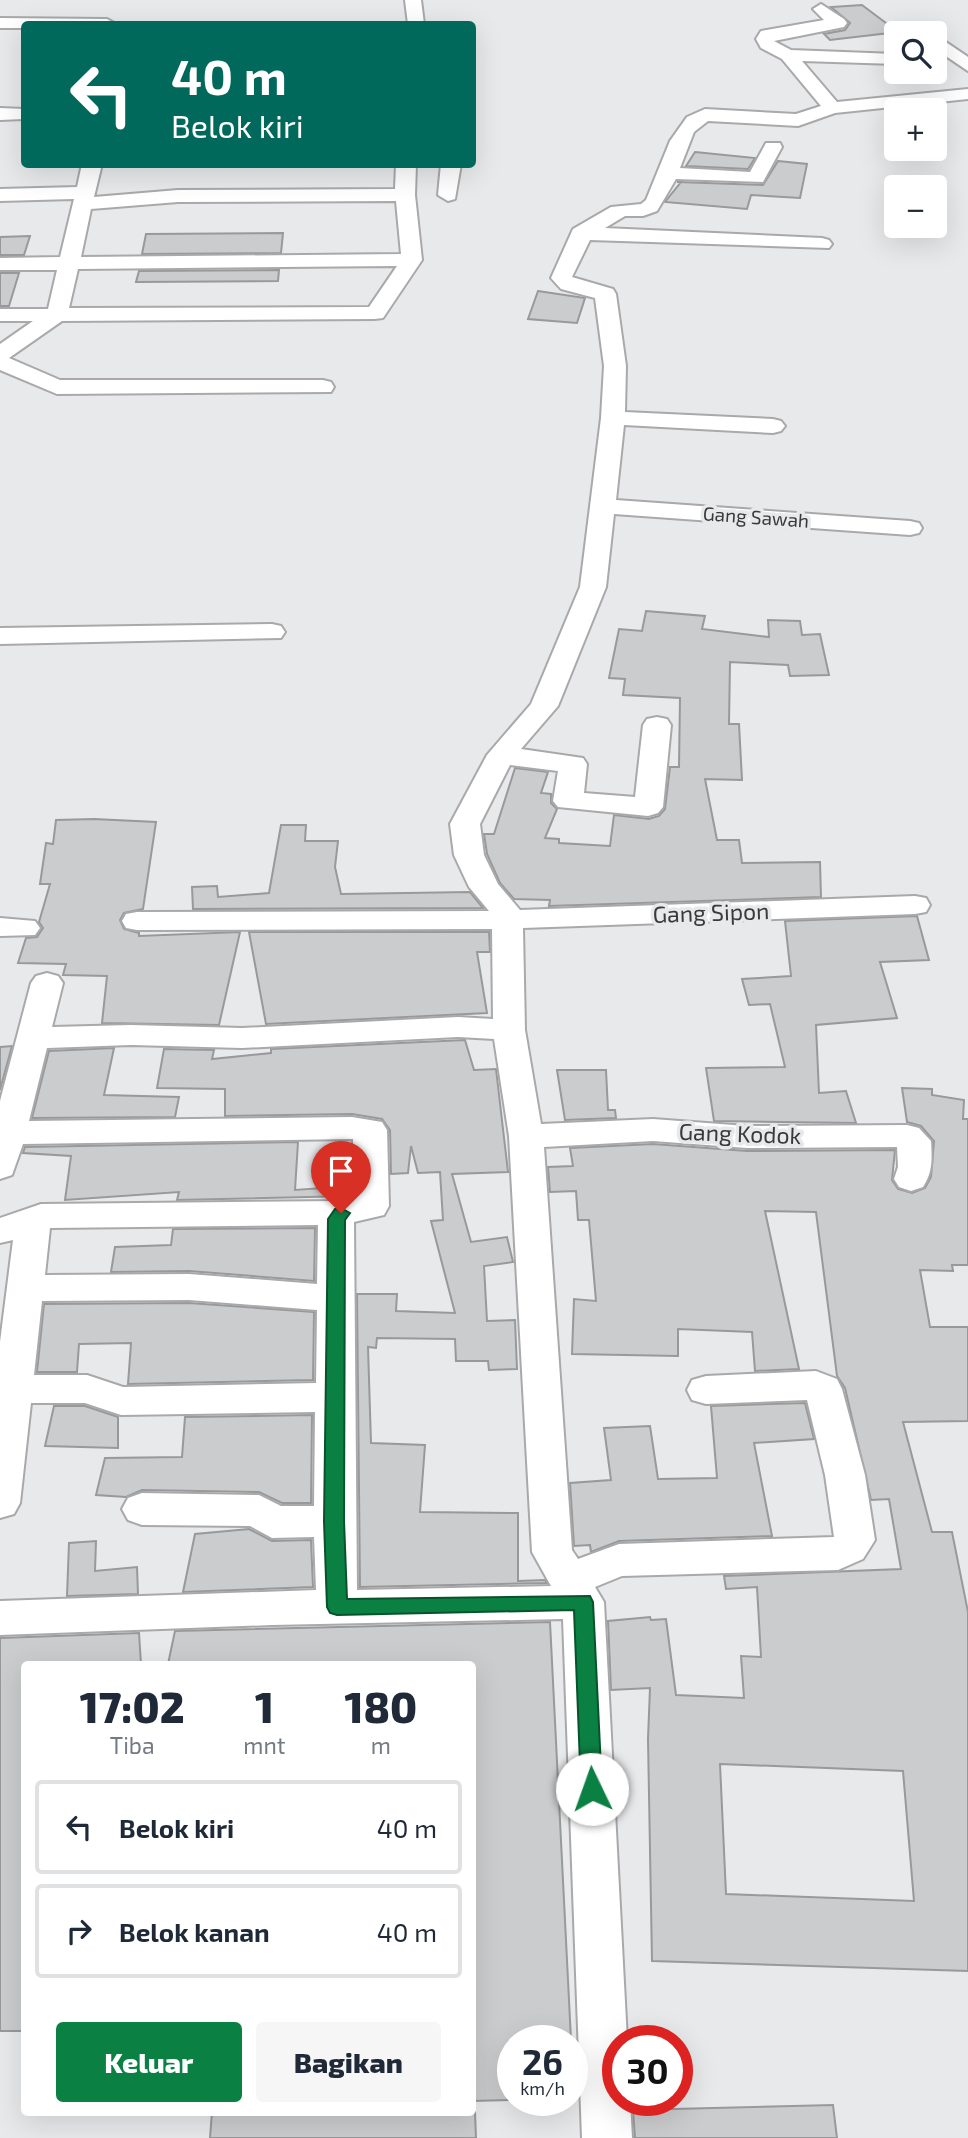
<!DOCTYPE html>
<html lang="id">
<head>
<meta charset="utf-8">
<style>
  body { margin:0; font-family:"Exo 2",sans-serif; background:#f6f6f7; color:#1f2937; height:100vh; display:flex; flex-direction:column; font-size:26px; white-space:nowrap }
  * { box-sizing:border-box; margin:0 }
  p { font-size:23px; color:#747a83 }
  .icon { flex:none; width:38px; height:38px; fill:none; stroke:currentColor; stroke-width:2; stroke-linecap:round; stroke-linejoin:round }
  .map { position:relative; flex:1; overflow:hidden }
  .details { position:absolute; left:21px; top:1661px; width:455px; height:455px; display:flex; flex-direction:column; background:#fff; border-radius:7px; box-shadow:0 7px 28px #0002 }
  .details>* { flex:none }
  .banner { position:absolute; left:21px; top:21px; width:455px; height:147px; border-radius:7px; box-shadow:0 7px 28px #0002; background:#00695c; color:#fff; overflow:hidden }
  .controls { position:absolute; left:884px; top:21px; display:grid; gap:14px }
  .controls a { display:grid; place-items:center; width:63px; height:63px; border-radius:7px; background:#fff; box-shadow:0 7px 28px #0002; font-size:35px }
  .speed { position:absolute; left:497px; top:2025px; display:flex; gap:14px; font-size:35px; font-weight:700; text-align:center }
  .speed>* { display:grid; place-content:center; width:91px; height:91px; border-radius:50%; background:#fff; box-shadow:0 7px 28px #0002; line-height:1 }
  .speed small { font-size:18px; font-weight:400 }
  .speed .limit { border:10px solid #d22; background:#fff; color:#111 }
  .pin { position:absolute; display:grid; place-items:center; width:60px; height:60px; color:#fff; margin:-72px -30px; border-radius:50% 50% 50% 0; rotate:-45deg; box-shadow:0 0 7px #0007 }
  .pin .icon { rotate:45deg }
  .me { position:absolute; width:77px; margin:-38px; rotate:357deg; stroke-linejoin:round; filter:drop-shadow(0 0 5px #0008) }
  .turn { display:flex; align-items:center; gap:24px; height:147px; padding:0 35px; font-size:32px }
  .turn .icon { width:91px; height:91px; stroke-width:2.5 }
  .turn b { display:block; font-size:49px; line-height:60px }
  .eta { display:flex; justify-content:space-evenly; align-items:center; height:119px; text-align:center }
  .eta b { font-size:42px; font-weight:800; line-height:49px }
  .button { display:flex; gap:14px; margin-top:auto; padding:14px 35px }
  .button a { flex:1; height:80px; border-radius:7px; background:#0b8043; color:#fff; font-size:28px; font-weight:800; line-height:80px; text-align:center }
  .button a+a { background:#f6f6f7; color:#1f2937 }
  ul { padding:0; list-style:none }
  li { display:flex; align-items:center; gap:21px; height:94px; margin:0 14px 10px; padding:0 21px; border:4px solid #e0e1e3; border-radius:7px }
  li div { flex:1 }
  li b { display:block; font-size:26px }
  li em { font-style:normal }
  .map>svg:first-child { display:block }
  .building { fill:#cbcccd; stroke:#98999a; stroke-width:2; fill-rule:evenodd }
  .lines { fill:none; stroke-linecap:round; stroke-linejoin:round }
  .minor-casing { stroke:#a9a9ab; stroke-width:4 }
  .minor { fill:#fff; fill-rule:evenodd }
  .route { fill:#0b8043; stroke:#07532c; stroke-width:2 }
  .labels { text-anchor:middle; stroke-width:7; stroke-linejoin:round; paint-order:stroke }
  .far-street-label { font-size:19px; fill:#393a3a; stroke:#e8e9ea }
  .street-label { font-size:23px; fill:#393a3a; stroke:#e8e9ea }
</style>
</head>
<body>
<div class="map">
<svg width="968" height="2138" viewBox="0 0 968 2138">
  <rect width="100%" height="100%" fill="#e8e9ea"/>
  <path class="building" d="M 862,5 L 898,32 L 830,40 L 824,34 L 845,30 L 850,23 L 831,7 Z
    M 695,152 L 755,158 L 748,169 L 686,166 Z
    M 778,161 L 807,164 L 800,198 L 751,195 L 747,209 L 665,202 L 681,182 L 677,182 L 763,185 Z
    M 283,233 L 281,253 L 142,254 L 146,234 Z
    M 30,236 L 24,255 L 0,255 L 0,237 Z
    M 279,270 L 278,281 L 136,282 L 139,271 Z
    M 0,273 L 19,273 L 9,306 L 0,306 Z
    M 538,291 L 585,298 L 577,323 L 528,319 Z
    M 646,611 L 705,616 L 702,629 L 769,637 L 768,620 L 800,621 L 802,635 L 820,634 L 829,675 L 790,676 L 788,665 L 730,662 L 729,724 L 739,724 L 742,780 L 705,779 L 717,840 L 739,840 L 742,863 L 820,862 L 821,897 L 549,906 L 550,900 L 514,899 L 500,883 L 487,854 L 484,834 L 494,834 L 515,768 L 548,772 L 541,793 L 551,794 L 551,803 L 557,809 L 545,838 L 559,839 L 559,843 L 610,846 L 614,815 L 649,819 L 659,816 L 665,809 L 670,767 L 679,767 L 680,698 L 623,695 L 625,679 L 609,678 L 619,629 L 642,631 Z
    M 94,819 L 156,822 L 143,909 L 124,913 L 120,920 L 124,929 L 139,933 L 139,936 L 240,932 L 219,1025 L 102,1023 L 107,976 L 63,975 L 66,964 L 18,963 L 26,938 L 37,937 L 43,928 L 39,922 L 50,884 L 40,884 L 46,843 L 53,844 L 56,820 Z
    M 281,825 L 306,825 L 305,841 L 338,841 L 335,867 L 341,894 L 470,892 L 483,908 L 193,909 L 192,887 L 217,886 L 218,897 L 269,893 Z
    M 917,916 L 929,960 L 880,962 L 897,1018 L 816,1025 L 819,1093 L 846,1091 L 856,1123 L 714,1121 L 706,1068 L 785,1067 L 770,1004 L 749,1005 L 742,979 L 791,976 L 785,921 Z
    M 249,932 L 489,932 L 490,952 L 477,952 L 487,1013 L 266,1024 Z
    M 465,1040 L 474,1070 L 496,1069 L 508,1172 L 452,1174 L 471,1242 L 507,1237 L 513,1262 L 484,1266 L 487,1321 L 515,1320 L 517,1369 L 489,1370 L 488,1361 L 456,1361 L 455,1339 L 377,1338 L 376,1348 L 368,1347 L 371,1443 L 425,1445 L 420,1512 L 518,1513 L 518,1581 L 545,1580 L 547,1583 L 360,1587 L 357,1294 L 397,1294 L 396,1311 L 455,1313 L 431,1221 L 443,1220 L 440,1172 L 418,1173 L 411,1146 L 408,1173 L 391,1174 L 390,1130 L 382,1119 L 352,1114 L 225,1116 L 225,1089 L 157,1088 L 164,1049 L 214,1050 L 212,1059 L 271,1053 L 271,1049 Z
    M 12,1046 L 0,1090 L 0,1047 Z
    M 114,1048 L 104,1095 L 179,1097 L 175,1117 L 32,1118 L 49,1051 Z
    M 557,1070 L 606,1070 L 608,1110 L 615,1110 L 616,1118 L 565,1120 Z
    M 902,1088 L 932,1089 L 932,1095 L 964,1100 L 963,1119 L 968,1119 L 968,1265 L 952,1265 L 953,1271 L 920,1270 L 930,1327 L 968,1327 L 968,1421 L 903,1422 L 932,1532 L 952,1532 L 968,1612 L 968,1971 L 652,1961 L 648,1739 L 650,1688 L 611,1690 L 608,1621 L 650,1617 L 651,1620 L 666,1619 L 676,1695 L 744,1698 L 741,1656 L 761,1657 L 757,1587 L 726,1589 L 724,1576 L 901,1569 L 889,1499 L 871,1500 L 845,1388 L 837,1376 L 816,1212 L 765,1211 L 799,1369 L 755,1371 L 752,1332 L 678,1329 L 678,1356 L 572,1354 L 574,1299 L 596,1301 L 589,1220 L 578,1220 L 576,1191 L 550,1192 L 548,1167 L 573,1166 L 570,1148 L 653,1144 L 747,1151 L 895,1150 L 892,1180 L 898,1189 L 912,1193 L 925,1188 L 931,1177 L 934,1141 L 921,1126 L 907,1122 ZM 720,1764 L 903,1771 L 914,1901 L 726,1894 Z
    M 298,1142 L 295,1190 L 350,1186 L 350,1196 L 177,1200 L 179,1192 L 65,1200 L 71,1156 L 23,1153 L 25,1147 Z
    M 315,1228 L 314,1281 L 189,1271 L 111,1272 L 115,1247 L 171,1245 L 173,1229 Z
    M 189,1303 L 314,1312 L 313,1380 L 128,1384 L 131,1343 L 79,1344 L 77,1372 L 37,1372 L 44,1304 Z
    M 805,1403 L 814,1439 L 754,1443 L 772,1536 L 619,1541 L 591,1552 L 590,1545 L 574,1546 L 570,1483 L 611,1480 L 604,1428 L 650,1426 L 658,1479 L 717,1478 L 711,1406 Z
    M 54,1406 L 85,1406 L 118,1417 L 118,1448 L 45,1446 Z
    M 312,1415 L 311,1503 L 282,1503 L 259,1492 L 142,1490 L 126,1497 L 96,1495 L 105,1458 L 182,1457 L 185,1417 Z
    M 249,1529 L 272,1541 L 311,1540 L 313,1587 L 183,1592 L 195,1534 Z
    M 96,1541 L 95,1571 L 137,1567 L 138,1594 L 67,1596 L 69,1543 Z
    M 550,1622 L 571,2040 L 513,2040 L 513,2100 L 472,2101 L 472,1664 L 168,1664 L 175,1631 Z
    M 139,1633 L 141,1664 L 24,1664 L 24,2031 L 0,2031 L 0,1638 Z
    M 833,2105 L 837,2138 L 635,2138 L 633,2110 Z
    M 212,2112 L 475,2112 L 476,2138 L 210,2138 Z"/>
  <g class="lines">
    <g class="minor-casing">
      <path id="minor" d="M 405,0 L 421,0 L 424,24 L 408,24 Z
        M 821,4 L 844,19 L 847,23 L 844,27 L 774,41 L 791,50 L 896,54 L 896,64 L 802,61 L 837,102 L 968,89 L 968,99 L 835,113 L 798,126 L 708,121 L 694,132 L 680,168 L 750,172 L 766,143 L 780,143 L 782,147 L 763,182 L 676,179 L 657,211 L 643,216 L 625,216 L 605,228 L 822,238 L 829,240 L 832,244 L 829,248 L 590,240 L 572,277 L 613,289 L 616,294 L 626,366 L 625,412 L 773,419 L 781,421 L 785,426 L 781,431 L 773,433 L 624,425 L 616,500 L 910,521 L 919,523 L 922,528 L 919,533 L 910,535 L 614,514 L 606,587 L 558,706 L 521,749 L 583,758 L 587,764 L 584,793 L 635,797 L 643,725 L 647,719 L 657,717 L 667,719 L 671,725 L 663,807 L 658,813 L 648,816 L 558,807 L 553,801 L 558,771 L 510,765 L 480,824 L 484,855 L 498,884 L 520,910 L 915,896 L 926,898 L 930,905 L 926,912 L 915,914 L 523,928 L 525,1030 L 541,1124 L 653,1119 L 747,1126 L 907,1125 L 919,1128 L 931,1141 C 932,1159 933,1172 923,1187 L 911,1191 L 899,1187 L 894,1179 L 898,1167 L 897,1147 L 747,1148 L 653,1141 L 544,1147 L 572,1550 L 578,1559 L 619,1544 L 834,1537 L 825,1475 L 807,1400 L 706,1404 L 692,1400 L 687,1390 L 692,1380 L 706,1376 L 816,1371 L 837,1379 L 842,1389 L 865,1475 L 875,1540 L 863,1559 L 838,1570 L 622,1576 L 595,1587 L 604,1602 L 627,2040 L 618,2040 L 618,2100 L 630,2100 L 632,2138 L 582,2138 L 563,1619 L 272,1625 L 0,1635 L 0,1601 L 316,1590 L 314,1537 L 272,1538 L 250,1526 L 142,1525 L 128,1520 L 122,1509 L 128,1498 L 142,1493 L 259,1495 L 281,1506 L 314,1506 L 315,1412 L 121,1415 L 85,1403 L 31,1403 L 20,1503 L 14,1514 L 0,1518 L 0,1342 L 13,1240 L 0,1243 L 0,1218 L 41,1204 L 341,1201 L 353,1198 L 353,1139 L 23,1144 L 12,1175 L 0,1179 L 0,1101 L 31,983 L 36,976 L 47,973 L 58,976 L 63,983 L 52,1027 L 131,1025 L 242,1028 L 458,1017 L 493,1019 L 492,929 L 137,930 L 126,928 L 122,921 L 126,914 L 137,912 L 489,911 L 469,887 L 454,855 L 450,824 L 487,755 L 531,704 L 580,587 L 601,418 L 604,366 L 595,298 L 561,289 L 551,278 L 573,229 L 611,207 L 641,204 L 646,200 L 670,141 L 687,117 L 705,109 L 796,114 L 821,106 L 782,59 L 761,48 L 756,39 L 761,31 L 824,20 L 813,9 ZM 458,1037 L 494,1039 L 509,1136 L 532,1552 L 551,1586 L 357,1590 L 354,1222 L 384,1215 L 389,1206 L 387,1130 L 382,1122 L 352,1117 L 29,1121 L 47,1048 L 131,1045 L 242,1048 ZM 318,1225 L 317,1284 L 189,1274 L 45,1275 L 50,1228 ZM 189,1300 L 317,1310 L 316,1383 L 123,1387 L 87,1375 L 34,1375 L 42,1301 Z
        M 0,18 L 107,19 L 116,24 L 24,24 L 24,28 L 0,28 Z
        M 934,34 L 968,57 L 968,71 L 934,48 Z
        M 0,108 L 24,109 L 24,119 L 0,120 Z
        M 82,164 L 102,164 L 94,197 L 178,190 L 395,189 L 396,164 L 416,164 L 415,195 L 422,260 L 383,318 L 375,319 L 62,321 L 9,358 L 60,380 L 323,380 L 331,382 L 334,387 L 331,392 L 57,394 L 0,370 L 0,344 L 33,321 L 0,321 L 0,309 L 48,309 L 57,270 L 0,270 L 0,258 L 60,257 L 74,199 L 0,201 L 0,189 L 77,187 ZM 396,201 L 401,254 L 81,257 L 91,209 L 178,202 ZM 397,266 L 369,307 L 69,308 L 78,269 Z
        M 441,164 L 461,164 L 455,199 L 448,201 L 438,195 Z
        M 272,624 L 281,626 L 285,632 L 281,638 L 0,644 L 0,628 Z
        M 0,918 L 35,921 L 40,928 L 35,935 L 0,936 Z"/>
    </g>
    <use href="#minor" class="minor"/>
  </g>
  <path class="route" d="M 341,1208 L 350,1213 L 345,1220 L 344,1521 L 347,1599 L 590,1596 L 593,1602 L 602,1789 L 599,1796 L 592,1799 L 584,1796 L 581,1789 L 574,1610 L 337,1615 L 330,1613 L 327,1607 L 324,1521 L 328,1219 L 335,1209 Z"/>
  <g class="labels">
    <g class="far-street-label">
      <text transform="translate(756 517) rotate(4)" y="7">Gang Sawah</text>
    </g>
    <g class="street-label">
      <text transform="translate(711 913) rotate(-2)" y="8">Gang Sipon</text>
      <text transform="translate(740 1134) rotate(2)" y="8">Gang Kodok</text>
    </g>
  </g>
</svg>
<div class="controls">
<a><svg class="icon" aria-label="search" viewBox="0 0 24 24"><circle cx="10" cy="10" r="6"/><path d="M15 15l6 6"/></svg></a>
<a>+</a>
<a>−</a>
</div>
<div class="speed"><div>26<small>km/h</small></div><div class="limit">30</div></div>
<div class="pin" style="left:341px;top:1213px;background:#d93025"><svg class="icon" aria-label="arrive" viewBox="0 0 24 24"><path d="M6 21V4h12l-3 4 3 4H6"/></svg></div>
<svg class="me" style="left:592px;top:1789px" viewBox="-20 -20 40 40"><circle r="19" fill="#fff"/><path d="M0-13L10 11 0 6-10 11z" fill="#0b8043"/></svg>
<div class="banner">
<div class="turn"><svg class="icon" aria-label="left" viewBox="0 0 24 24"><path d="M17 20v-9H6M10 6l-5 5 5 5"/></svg><div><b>40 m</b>Belok kiri</div></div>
</div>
<section class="details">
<div class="eta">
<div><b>17:02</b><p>Tiba</p></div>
<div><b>1</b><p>mnt</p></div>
<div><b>180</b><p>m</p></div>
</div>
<ul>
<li><svg class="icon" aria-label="left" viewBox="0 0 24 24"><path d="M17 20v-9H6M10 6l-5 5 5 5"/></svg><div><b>Belok kiri</b></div><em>40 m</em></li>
<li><svg class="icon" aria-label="right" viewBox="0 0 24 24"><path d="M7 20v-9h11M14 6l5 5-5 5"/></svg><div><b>Belok kanan</b></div><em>40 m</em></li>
</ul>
<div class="button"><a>Keluar</a><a>Bagikan</a></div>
</section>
</div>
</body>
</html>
